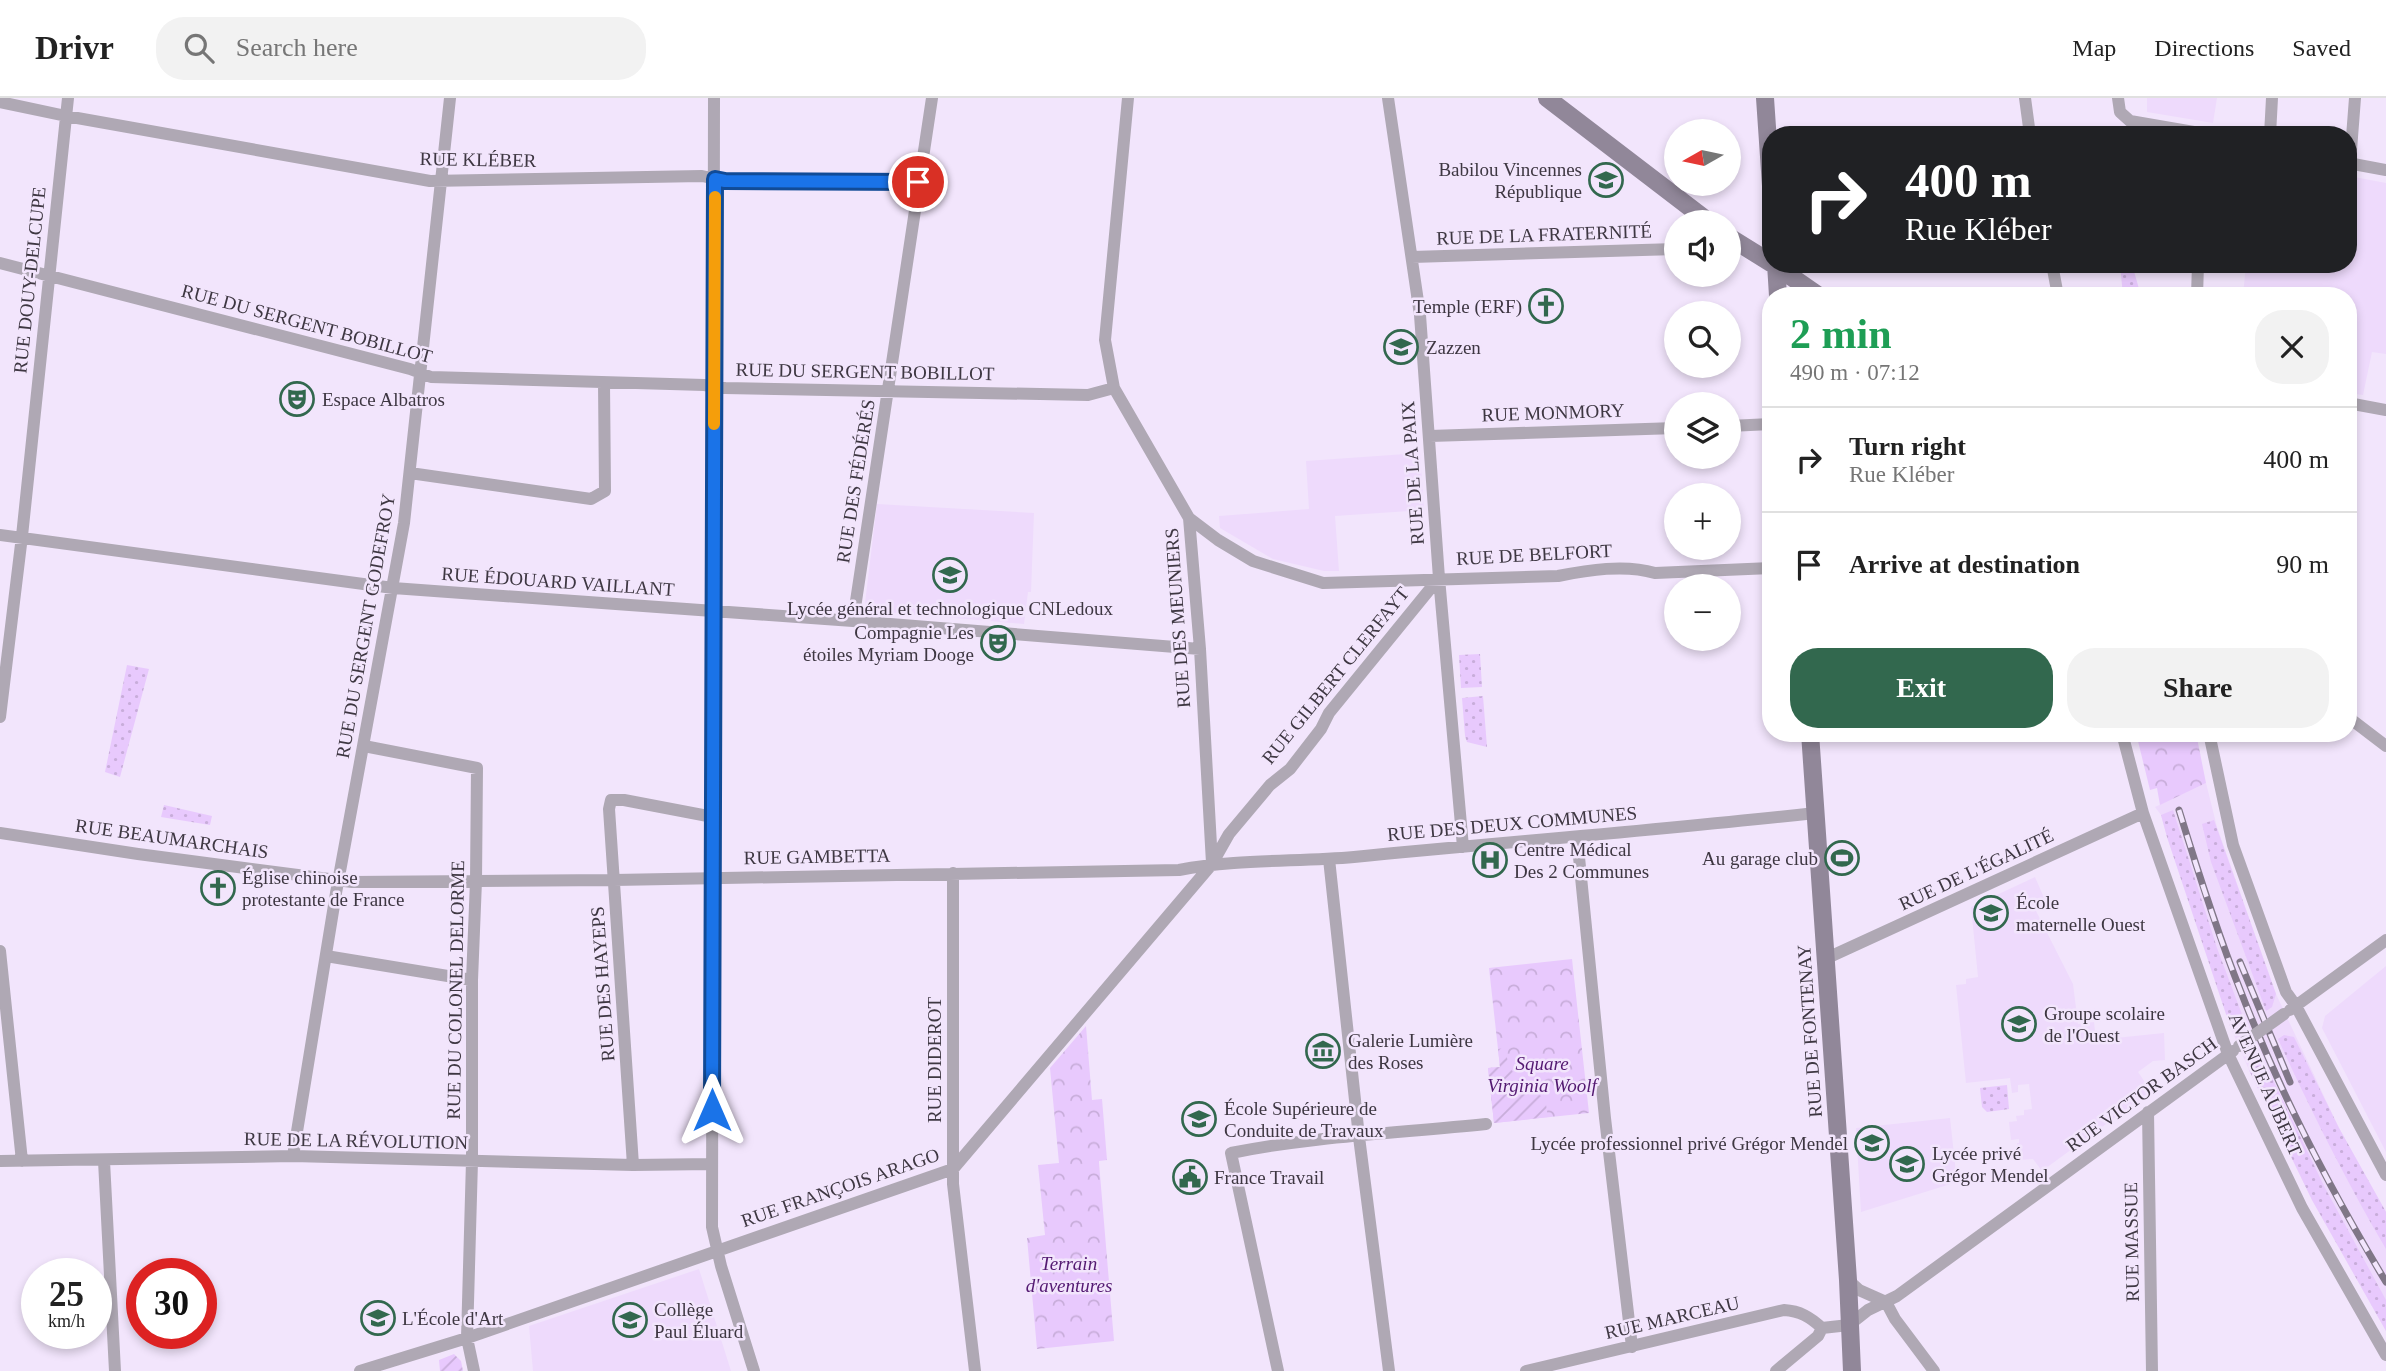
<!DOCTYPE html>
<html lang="en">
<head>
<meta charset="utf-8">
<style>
  body { margin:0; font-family:Georgia,serif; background:#f2f2f2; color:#222; height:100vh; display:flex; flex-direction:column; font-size:26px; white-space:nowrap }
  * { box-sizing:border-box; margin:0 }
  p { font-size:23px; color:#767676 }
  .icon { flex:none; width:38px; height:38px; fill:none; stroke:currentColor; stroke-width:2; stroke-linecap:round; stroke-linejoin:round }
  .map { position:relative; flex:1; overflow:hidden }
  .details { position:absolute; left:1762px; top:189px; width:595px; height:455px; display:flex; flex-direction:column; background:#fff; border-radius:28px; box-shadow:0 4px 10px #0003 }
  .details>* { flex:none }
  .hud { position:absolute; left:1762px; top:28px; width:595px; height:147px; border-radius:28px; box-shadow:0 4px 10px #0003; background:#202124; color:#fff; overflow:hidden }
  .needle { width:46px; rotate:261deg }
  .fabs { position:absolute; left:1664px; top:21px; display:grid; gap:14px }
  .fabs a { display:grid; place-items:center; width:77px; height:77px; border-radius:50%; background:#fff; box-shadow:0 4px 10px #0003; font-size:35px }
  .speed { position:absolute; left:21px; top:1160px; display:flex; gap:14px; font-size:35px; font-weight:700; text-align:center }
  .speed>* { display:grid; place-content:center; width:91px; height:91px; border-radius:50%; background:#fff; box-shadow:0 4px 10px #0003; line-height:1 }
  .speed small { font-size:18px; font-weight:400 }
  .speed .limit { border:10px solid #d22; background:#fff; color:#111 }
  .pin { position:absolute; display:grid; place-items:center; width:60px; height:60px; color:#fff; margin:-30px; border:4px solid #fff; border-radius:50%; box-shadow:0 2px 7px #0007 }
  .me { position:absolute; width:77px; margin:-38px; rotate:0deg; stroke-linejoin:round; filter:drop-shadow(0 0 5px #0008) }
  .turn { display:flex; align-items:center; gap:24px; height:147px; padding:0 28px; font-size:32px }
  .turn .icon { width:91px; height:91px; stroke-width:2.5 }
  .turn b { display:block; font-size:49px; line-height:60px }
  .round { display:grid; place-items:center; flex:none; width:74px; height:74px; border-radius:28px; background:#f2f2f2 }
  .summary { display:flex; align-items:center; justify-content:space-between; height:119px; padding:0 28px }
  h1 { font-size:42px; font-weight:800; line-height:52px; color:#1e9e55 }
  .cta { display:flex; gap:14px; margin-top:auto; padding:14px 28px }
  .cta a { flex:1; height:80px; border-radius:28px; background:#32684e; color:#fff; font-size:28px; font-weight:800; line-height:80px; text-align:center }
  .cta a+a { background:#f2f2f2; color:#222 }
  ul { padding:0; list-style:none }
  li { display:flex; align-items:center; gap:21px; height:105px; padding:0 28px; border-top:2px solid #e0e0e0 }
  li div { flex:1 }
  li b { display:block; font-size:26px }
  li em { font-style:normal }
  header { display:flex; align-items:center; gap:42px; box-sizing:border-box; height:98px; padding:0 35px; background:#fff; border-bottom:2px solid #e0e0e0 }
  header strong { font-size:33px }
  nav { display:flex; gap:38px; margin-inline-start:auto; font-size:24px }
  .search { width:490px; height:63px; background:#f2f2f2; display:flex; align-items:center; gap:18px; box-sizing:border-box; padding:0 24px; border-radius:28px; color:#767676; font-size:26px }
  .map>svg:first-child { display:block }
  .built { fill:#eedafc }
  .grass { fill:url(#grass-dots) }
  .park { fill:url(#park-crowns) }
  .garden { fill:url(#garden-furrows) }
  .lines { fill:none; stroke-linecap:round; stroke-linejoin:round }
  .street { stroke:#afa8b4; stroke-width:12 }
  .secondary { stroke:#918799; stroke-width:18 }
  .rail-casing { stroke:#807787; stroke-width:7 }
  .rail { stroke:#f2e5fc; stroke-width:4.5; stroke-dasharray:13; stroke-linecap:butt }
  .street-bridge { stroke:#afa8b4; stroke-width:12 }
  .route-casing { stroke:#114b97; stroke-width:18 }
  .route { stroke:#1a73e8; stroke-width:12 }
  .slow { stroke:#f59e0b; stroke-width:12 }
  .labels { text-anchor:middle; stroke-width:5; stroke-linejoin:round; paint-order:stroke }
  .street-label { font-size:19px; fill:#3e3742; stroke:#f2e5fc }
  .poi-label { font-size:19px; fill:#3e3742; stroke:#f2e5fc; text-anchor:start }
  .park-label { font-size:19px; font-style:italic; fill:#531971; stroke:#f2e5fc }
</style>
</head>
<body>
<header>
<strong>Drivr</strong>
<div class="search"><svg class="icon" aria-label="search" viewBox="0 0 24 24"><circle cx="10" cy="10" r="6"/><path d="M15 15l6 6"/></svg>Search here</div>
<nav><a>Map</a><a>Directions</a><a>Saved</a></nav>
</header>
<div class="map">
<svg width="2386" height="1273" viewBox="0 0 2386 1273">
  <defs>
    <pattern id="grass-dots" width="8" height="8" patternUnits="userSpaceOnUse" patternTransform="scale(1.75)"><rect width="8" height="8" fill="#e8c9fd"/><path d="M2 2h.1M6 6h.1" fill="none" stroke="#c8adda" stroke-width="1.8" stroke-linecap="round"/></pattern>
    <pattern id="park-crowns" width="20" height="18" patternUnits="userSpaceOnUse" patternTransform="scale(1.75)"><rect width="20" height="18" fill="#e8c9fd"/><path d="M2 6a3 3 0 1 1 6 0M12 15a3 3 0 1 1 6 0" fill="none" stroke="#c8adda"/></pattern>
    <pattern id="garden-furrows" width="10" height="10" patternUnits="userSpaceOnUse" patternTransform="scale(1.75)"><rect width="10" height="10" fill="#e8c9fd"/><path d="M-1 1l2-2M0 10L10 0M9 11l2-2" fill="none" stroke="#c8adda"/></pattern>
  </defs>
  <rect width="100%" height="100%" fill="#f2e5fc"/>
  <path class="built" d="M 2147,0 L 2217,0 L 2213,25 L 2147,14 Z
    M 2349,78 L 2386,85 L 2386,256 L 2372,254 L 2363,297 L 2349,295 L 2348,198 L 2243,198 L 2246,166 L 2348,166 Z
    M 1420,355 L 1424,412 L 1335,418 L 1339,473 L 1324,473 L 1273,461 L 1220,430 L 1219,418 L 1309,411 L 1306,363 Z
    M 877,406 L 1034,415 L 1031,494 L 1028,494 L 1024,526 L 873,513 L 865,505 Z
    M 2206,685 L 2217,729 L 2276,896 L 2339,1030 L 2386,1114 L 2386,1233 L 2312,1102 L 2249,972 L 2230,928 L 2167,739 L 2161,717 L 2155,709 Z
    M 2035,779 L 2045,802 L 2033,807 L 2073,886 L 2078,926 L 2094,924 L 2096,942 L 2164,935 L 2165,962 L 2153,963 L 2138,974 L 2151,993 L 2042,1073 L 2033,1061 L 2019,1062 L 2017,1045 L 2019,1045 L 2019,1041 L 2011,1042 L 2009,1024 L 2017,1023 L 2016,1018 L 2024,1017 L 2024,1012 L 2032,1011 L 2029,986 L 2018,987 L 2018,994 L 2012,995 L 2010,980 L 1966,985 L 1956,887 L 1966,886 L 1966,881 L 1978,879 L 1971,809 Z
    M 2386,868 L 2386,1054 L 2322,930 L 2325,918 Z
    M 1950,1020 L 1957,1084 L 1861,1114 L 1856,1030 Z
    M 699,1171 L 731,1273 L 533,1273 L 529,1228 Z"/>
  <path class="grass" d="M 2120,166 L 2132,166 L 2141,198 L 2123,198 Z
    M 1480,556 L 1482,589 L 1461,590 L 1459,557 Z
    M 127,567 L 149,571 L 120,679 L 105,674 Z
    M 1483,598 L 1487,649 L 1467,644 L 1465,638 L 1462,600 Z
    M 164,707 L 212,718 L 210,727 L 161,719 Z
    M 2173,712 L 2217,850 L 2246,927 L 2242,930 L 2230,928 L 2167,739 L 2161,717 Z
    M 2214,722 L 2276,896 L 2272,909 L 2266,913 L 2211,764 L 2202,726 Z
    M 2284,937 L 2294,939 L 2339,1030 L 2386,1114 L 2386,1151 C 2346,1083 2311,1013 2278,941 Z
    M 2260,955 L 2324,1088 L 2386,1202 L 2386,1233 L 2312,1102 L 2249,972 L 2252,960 Z
    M 2007,987 L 2009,1011 L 1987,1014 L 1982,1009 L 1980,990 Z"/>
  <path class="park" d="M 2136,635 L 2196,635 L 2206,685 L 2160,707 L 2157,690 L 2150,692 Z
    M 1572,861 L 1589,1015 L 1494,1025 L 1488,970 L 1500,969 L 1489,870 Z
    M 1086,928 L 1092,1002 L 1102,1001 L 1107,1062 L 1099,1063 L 1099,1065 L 1114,1243 L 1037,1251 L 1027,1140 L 1045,1137 L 1038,1067 L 1059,1065 L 1050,970 Z"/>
  <path class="garden" d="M 1504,950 C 1512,979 1519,987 1545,1000 L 1548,1019 L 1494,1025 L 1488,970 L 1500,969 L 1498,951 Z
    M 454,1256 L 461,1263 L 463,1273 L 440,1273 L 439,1262 Z"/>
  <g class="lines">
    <path class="street" d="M 714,0 L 712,1129 L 721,1168 L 754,1273
      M 1128,0 L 1105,242 L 1114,290 L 1189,420 L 1200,551 L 1212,765
      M 1388,0 L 1420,217 L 1439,480 L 1463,749
      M 2025,0 L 2030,37
      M 2118,0 L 2120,14 L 2130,23 L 2211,37
      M 0,4 L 66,18 L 430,83 L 702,78 L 725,83 L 918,84
      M 2270,37 L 2272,0
      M 2348,65 L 2386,72
      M 2350,65 L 2355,0
      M 1412,159 L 1676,151
      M 0,165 L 410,271 L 431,279 L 704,287 L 725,290 L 1088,297 L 1114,290
      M 2052,166 L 2058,198
      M 2197,198 L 2198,166
      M 2348,305 L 2386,312
      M 1729,328 L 1771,326
      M 1430,338 L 1676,330
      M 410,375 L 591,401 L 605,393 L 604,285
      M 1189,420 L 1218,442 L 1253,463 L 1323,485 L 1558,478 C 1588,472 1625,466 1655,475 L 1771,470
      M 0,437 L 393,490 L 853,523 L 1200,551
      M 853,523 L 932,0
      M 0,619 L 22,438 L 68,0
      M 2348,619 L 2386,648
      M 2122,635 L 2143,715 L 2228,956 L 2302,1110 L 2386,1257
      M 2209,635 L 2233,747 L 2286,894 L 2296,908 L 2386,1077
      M 364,648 L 477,670 L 476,783 L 472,882 L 472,1063 L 467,1240 L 474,1273
      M 0,735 L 138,756 L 352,784 L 614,782 L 1179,772 C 1235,761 1296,764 1354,759 C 1508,744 1661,732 1815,715
      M 1577,739 L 1605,1020 L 1632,1249
      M 1329,761 L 1359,1039 L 1389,1273
      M 953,775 L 953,1086 L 975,1273
      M 0,853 L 22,1063
      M 326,858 L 472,882
      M 1825,861 L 2143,715
      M 2290,912 L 2386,842
      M 2148,1014 L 2152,1273
      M 293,1058 L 336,795 L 404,425 L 450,0
      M 0,1063 L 293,1058 L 633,1067 L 712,1066
      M 104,1063 L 115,1273
      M 633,1067 L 609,711 L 611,702 L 624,702 L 713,719
      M 1848,1182 L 1859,1192 L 1886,1204 L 1895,1221 L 1934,1273
      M 1822,1230 L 1849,1227 L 1868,1212 L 1897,1198 L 2233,953
      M 360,1273 L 467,1240 L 953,1071 L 1212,766 L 1229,736 L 1270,687 L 1290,671 L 1321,631 L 1329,615 L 1439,480
      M 1278,1273 L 1231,1055 C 1314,1038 1401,1035 1486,1026
      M 1526,1273 L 1784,1212 C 1800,1213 1810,1219 1822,1230
      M 1776,1273 L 1818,1238 L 1822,1230"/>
    <path class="secondary" d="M 1547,0 L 1709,124
      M 1765,0 L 1771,88
      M 1729,139 L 1771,165
      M 1773,166 L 1819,198
      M 1776,166 L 1778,198
      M 1810,635 L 1848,1182 L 1852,1273"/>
    <g class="rail-casing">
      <path id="rail" d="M 2179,712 C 2198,774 2217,834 2241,894 C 2280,995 2330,1091 2386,1184
        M 2240,864 L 2290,984"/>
    </g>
    <use href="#rail" class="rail"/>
    <path class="street-bridge" d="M 2239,948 L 2284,916"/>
  </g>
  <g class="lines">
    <g class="route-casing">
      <path id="route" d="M 712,1012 L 715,81 L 725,83 L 918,84"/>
    </g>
    <use href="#route" class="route"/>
    <path class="slow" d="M 714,326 L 715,99"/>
  </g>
  <defs>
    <g id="school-ring" transform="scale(1.75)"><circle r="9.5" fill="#f2e5fc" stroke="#32684e" stroke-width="1.5"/><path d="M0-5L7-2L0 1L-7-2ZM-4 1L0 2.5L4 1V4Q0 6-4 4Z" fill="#32684e"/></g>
    <g id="church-ring" transform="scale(1.75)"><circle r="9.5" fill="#f2e5fc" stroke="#32684e" stroke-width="1.5"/><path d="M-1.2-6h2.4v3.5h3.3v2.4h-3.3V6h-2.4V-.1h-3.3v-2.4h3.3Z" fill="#32684e"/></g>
    <g id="theatre-ring" transform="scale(1.75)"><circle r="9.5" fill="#f2e5fc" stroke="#32684e" stroke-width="1.5"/><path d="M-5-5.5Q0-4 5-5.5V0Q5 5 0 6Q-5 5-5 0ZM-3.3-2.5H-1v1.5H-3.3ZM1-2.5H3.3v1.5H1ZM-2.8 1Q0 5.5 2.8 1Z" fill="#32684e"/></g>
    <g id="stadium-ring" transform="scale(1.75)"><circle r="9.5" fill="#f2e5fc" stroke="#32684e" stroke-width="1.5"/><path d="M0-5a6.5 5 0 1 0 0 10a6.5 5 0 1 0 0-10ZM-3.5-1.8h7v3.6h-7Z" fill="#32684e"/></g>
    <g id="hospital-ring" transform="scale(1.75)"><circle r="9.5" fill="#f2e5fc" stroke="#32684e" stroke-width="1.5"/><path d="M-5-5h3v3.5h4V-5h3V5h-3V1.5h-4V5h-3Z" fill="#32684e"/></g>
    <g id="museum-ring" transform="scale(1.75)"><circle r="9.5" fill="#f2e5fc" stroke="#32684e" stroke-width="1.5"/><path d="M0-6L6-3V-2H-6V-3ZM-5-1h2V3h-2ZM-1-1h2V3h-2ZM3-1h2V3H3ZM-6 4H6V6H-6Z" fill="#32684e"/></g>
    <g id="university-ring" transform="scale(1.75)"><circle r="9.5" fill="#f2e5fc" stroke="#32684e" stroke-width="1.5"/><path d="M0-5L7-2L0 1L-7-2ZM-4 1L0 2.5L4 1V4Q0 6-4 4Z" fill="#32684e"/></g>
    <g id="civic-ring" transform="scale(1.75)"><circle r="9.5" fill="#f2e5fc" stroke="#32684e" stroke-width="1.5"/><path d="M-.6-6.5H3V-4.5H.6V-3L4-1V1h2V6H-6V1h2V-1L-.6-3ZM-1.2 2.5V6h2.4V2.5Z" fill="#32684e"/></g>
  </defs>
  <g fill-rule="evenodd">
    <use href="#school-ring" x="1606" y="82"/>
    <use href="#church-ring" x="1546" y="208"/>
    <use href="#school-ring" x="1401" y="249"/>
    <use href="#theatre-ring" x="297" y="301"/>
    <use href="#school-ring" x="950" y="477"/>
    <use href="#theatre-ring" x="998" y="545"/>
    <use href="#stadium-ring" x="1842" y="760"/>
    <use href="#hospital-ring" x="1490" y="762"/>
    <use href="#church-ring" x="218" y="790"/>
    <use href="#school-ring" x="1991" y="815"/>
    <use href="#school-ring" x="2019" y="926"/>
    <use href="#museum-ring" x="1323" y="953"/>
    <use href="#university-ring" x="1199" y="1021"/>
    <use href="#school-ring" x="1872" y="1045"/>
    <use href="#university-ring" x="1907" y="1066"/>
    <use href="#civic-ring" x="1190" y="1079"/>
    <use href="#university-ring" x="378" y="1220"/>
    <use href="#school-ring" x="630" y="1222"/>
  </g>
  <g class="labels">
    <g class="street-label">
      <text transform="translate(478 61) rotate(1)" y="7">RUE KLÉBER</text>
      <text transform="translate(1544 136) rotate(-2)" y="7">RUE DE LA FRATERNITÉ</text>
      <text transform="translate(29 182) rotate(-84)" y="7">RUE DOUY-DELCUPE</text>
      <text transform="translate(307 225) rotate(15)" y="7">RUE DU SERGENT BOBILLOT</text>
      <text transform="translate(865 273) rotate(1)" y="7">RUE DU SERGENT BOBILLOT</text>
      <text transform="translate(1553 314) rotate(-2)" y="7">RUE MONMORY</text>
      <text transform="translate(1412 375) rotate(-94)" y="7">RUE DE LA PAIX</text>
      <text transform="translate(855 383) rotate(-81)" y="7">RUE DES FÉDÉRÉS</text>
      <text transform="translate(1534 456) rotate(-3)" y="7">RUE DE BELFORT</text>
      <text transform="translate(558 483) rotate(4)" y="7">RUE ÉDOUARD VAILLANT</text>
      <text transform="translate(1177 520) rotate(-94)" y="7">RUE DES MEUNIERS</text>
      <text transform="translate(365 528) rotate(-80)" y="7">RUE DU SERGENT GODEFROY</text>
      <text transform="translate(1335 577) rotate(-51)" y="7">RUE GILBERT CLERFAYT</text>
      <text transform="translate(1512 725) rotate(-5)" y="7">RUE DES DEUX COMMUNES</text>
      <text transform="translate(172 740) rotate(8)" y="7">RUE BEAUMARCHAIS</text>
      <text transform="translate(817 758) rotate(-1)" y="7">RUE GAMBETTA</text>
      <text transform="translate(1976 771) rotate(-25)" y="7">RUE DE L'ÉGALITÉ</text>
      <text transform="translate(602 886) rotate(-94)" y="7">RUE DES HAYEPS</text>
      <text transform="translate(455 892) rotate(-89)" y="7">RUE DU COLONEL DELORME</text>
      <text transform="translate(1809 933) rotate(-94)" y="7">RUE DE FONTENAY</text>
      <text transform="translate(934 962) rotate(-90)" y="7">RUE DIDEROT</text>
      <text transform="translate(2266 986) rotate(66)" y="7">AVENUE AUBERT</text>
      <text transform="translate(2141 996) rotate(-36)" y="7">RUE VICTOR BASCH</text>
      <text transform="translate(356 1042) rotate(1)" y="7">RUE DE LA RÉVOLUTION</text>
      <text transform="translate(840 1089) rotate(-19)" y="7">RUE FRANÇOIS ARAGO</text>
      <text transform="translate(2131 1144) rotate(-91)" y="7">RUE MASSUE</text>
      <text transform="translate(1672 1219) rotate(-13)" y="7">RUE MARCEAU</text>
    </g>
    <g class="poi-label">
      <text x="1582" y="78" text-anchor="end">Babilou Vincennes<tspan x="1582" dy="22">République</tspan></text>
      <text x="1522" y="215" text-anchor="end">Temple (ERF)</text>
      <text x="1426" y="256">Zazzen</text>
      <text x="322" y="308">Espace Albatros</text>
      <text x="950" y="517" text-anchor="middle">Lycée général et technologique CNLedoux</text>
      <text x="974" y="541" text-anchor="end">Compagnie Les<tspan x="974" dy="22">étoiles Myriam Dooge</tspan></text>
      <text x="1514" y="758">Centre Médical<tspan x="1514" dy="22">Des 2 Communes</tspan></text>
      <text x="1818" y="767" text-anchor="end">Au garage club</text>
      <text x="242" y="786">Église chinoise<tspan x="242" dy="22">protestante de France</tspan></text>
      <text x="2016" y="811">École<tspan x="2016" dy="22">maternelle Ouest</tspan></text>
      <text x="2044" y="922">Groupe scolaire<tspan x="2044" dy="22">de l'Ouest</tspan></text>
      <text x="1348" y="949">Galerie Lumière<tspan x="1348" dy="22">des Roses</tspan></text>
      <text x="1224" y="1017">École Supérieure de<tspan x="1224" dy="22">Conduite de Travaux</tspan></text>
      <text x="1848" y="1052" text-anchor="end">Lycée professionnel privé Grégor Mendel</text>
      <text x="1932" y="1062">Lycée privé<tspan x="1932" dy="22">Grégor Mendel</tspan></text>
      <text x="1214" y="1086">France Travail</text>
      <text x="654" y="1218">Collège<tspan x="654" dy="22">Paul Éluard</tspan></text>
      <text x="402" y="1227">L'École d'Art</text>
    </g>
    <g class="park-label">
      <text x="1542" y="972">Square<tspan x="1542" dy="22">Virginia Woolf</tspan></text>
      <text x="1069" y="1172">Terrain<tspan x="1069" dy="22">d'aventures</tspan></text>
    </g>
  </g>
</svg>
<div class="fabs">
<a><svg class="needle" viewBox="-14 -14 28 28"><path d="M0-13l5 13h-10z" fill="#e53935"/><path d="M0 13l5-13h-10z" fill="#767676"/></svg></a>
<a><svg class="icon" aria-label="sound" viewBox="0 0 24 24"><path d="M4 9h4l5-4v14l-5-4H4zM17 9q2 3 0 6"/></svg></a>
<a><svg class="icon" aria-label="search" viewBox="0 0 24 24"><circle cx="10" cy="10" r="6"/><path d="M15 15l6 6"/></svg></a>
<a><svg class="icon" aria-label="layers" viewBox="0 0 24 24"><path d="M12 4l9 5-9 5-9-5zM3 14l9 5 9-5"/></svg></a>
<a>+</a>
<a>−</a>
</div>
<div class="speed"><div>25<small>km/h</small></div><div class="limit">30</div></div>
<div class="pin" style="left:918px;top:84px;background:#d93025"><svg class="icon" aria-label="arrive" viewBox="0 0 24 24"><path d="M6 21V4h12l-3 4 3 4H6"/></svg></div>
<svg class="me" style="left:712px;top:1012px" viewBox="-20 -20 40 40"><path d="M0-17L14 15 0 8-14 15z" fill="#1a73e8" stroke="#fff" stroke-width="4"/></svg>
<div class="hud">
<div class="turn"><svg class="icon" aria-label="right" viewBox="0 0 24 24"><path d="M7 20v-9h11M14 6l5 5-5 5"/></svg><div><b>400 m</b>Rue Kléber</div></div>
</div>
<section class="details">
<div class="summary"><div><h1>2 min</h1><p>490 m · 07:12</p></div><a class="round"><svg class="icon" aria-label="close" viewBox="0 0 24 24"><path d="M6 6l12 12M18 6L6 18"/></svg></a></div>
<ul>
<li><svg class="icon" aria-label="right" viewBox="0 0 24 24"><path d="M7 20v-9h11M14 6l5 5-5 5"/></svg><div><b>Turn right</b><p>Rue Kléber</p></div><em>400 m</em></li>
<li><svg class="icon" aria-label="arrive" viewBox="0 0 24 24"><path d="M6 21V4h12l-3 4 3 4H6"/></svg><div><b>Arrive at destination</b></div><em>90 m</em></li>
</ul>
<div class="cta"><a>Exit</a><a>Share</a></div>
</section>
</div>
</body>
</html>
